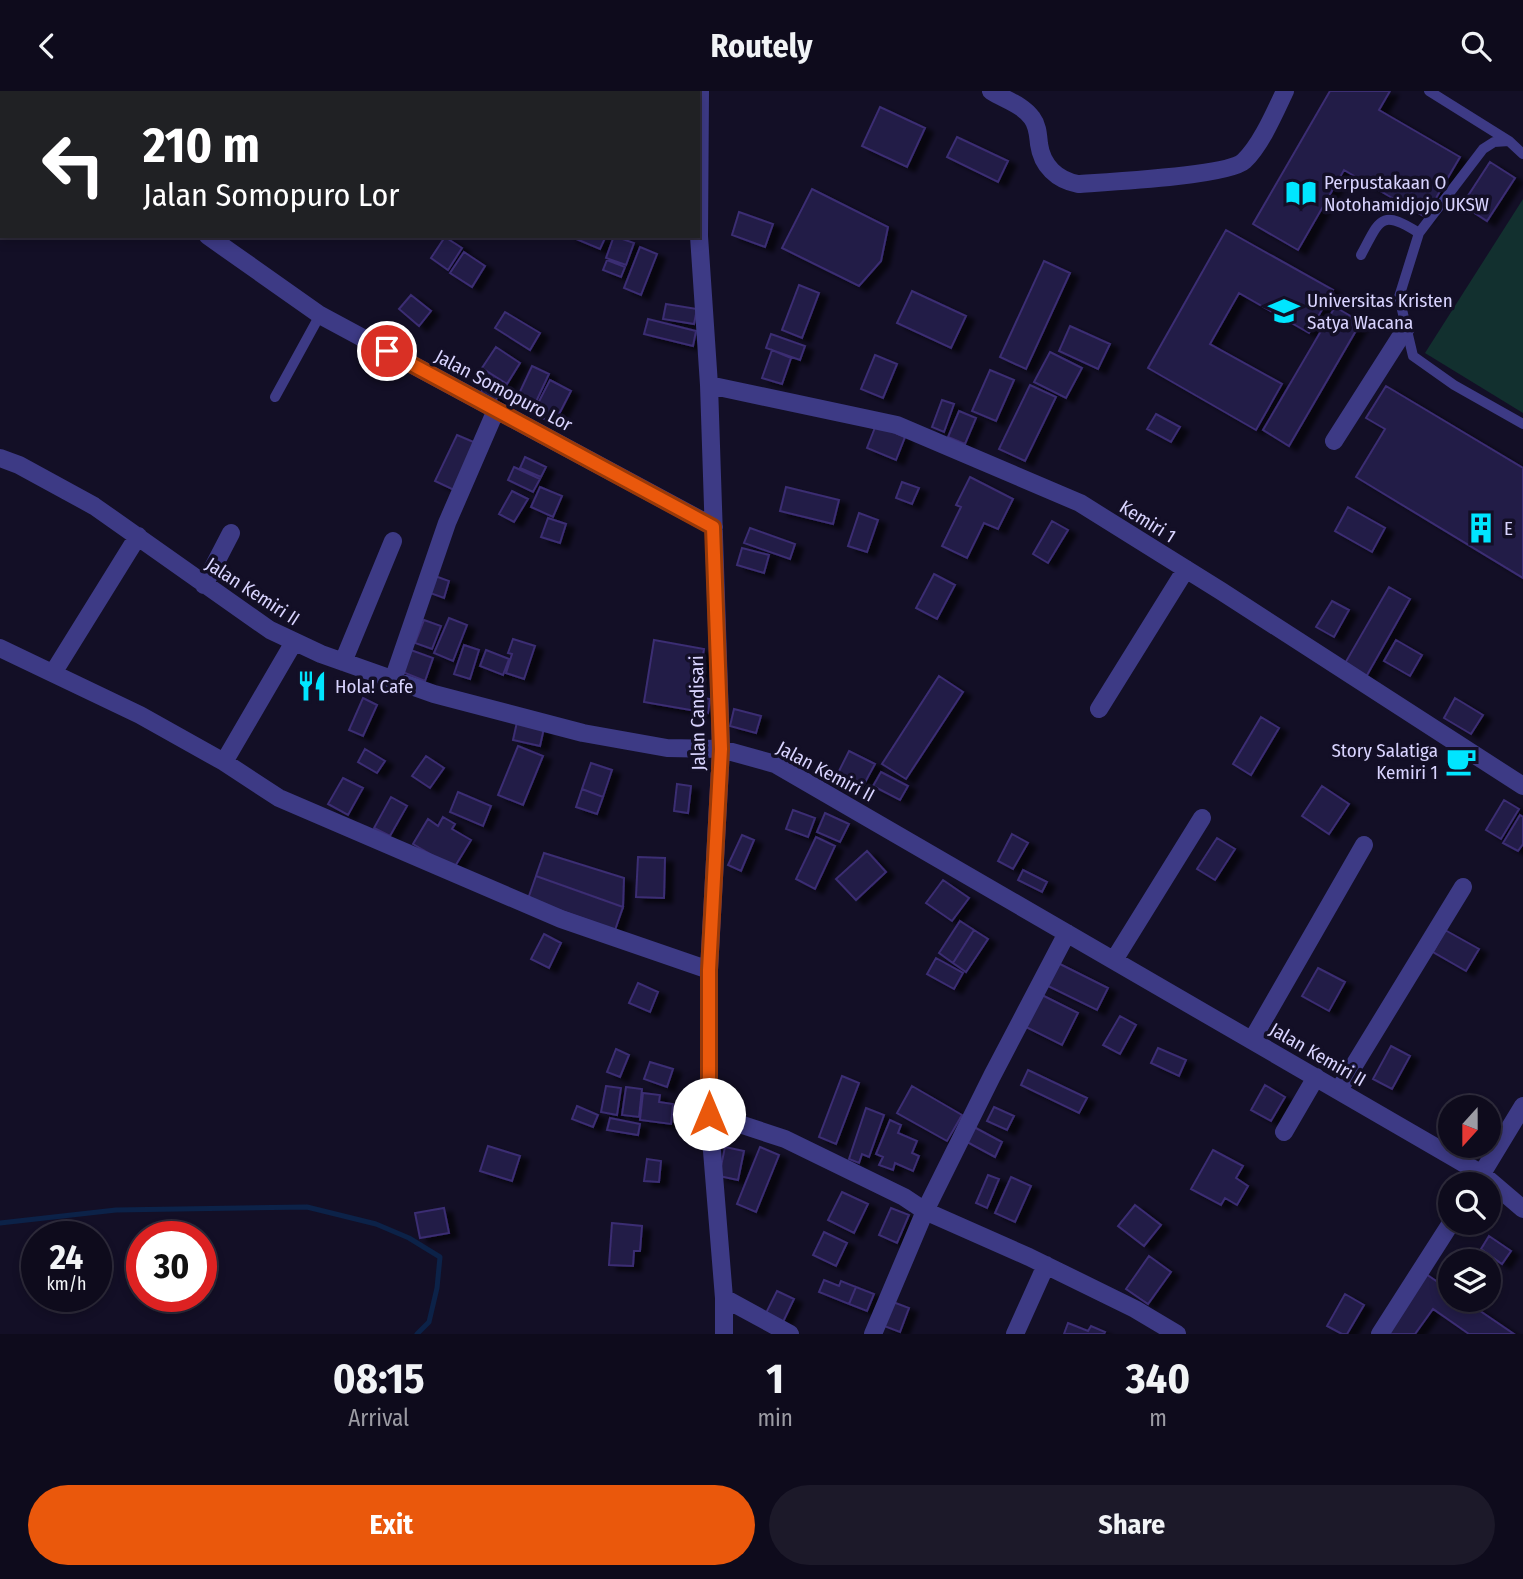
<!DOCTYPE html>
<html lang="en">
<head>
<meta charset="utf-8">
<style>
  body { margin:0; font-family:"Fira Sans Condensed",sans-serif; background:#1c1929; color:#f1f3f6; height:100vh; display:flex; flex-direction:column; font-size:26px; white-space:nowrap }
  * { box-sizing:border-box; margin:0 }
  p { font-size:23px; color:#9b9ba3 }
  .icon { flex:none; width:38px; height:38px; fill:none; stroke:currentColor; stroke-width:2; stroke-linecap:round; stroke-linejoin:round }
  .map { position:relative; height:1243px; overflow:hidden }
  .sheet { display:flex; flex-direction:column; background:#0e0b1c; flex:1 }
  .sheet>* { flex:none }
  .banner { position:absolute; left:0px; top:0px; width:700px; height:147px; box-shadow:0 4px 10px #0003,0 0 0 2px #2e2b3b; background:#202124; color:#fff; overflow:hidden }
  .needle { width:46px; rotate:201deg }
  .buttons { position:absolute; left:1438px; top:1004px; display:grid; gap:14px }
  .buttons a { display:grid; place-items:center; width:63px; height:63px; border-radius:50%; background:#0e0b1c; box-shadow:0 4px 10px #0003,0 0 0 2px #2e2b3b; font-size:35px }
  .speed { position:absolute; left:21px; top:1130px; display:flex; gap:14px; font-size:35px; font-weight:700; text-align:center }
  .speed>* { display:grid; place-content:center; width:91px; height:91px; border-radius:50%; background:#0e0b1c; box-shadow:0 4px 10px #0003,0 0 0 2px #2e2b3b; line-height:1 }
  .speed small { font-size:18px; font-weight:400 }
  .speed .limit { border:10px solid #d22; background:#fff; color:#111 }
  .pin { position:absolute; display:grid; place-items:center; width:60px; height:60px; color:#fff; margin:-30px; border:4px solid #fff; border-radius:50%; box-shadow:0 2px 7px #0007 }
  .me { position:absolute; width:77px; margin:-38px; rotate:0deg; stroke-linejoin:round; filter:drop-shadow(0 0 5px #0008) }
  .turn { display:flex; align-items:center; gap:24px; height:147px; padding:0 28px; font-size:32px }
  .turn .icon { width:91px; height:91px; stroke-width:2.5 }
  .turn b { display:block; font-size:49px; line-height:60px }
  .eta { display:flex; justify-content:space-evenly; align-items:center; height:119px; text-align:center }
  .eta b { font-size:42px; font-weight:700; line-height:49px }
  .cta { display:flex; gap:14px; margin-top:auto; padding:14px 28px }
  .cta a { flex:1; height:80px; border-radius:42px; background:#ea580c; color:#fff; font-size:28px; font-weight:700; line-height:80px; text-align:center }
  .cta a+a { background:#1c1929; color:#f1f3f6 }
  header { display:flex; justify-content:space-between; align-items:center; height:91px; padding:0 28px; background:#0e0b1c; font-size:32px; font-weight:700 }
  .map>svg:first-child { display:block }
  .green { fill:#12302f }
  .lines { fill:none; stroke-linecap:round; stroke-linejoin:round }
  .stream { stroke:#0c2248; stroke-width:5 }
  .building { fill:#241b47; stroke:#3b2d73; stroke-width:2; filter:url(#shadow) }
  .lane { stroke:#3d3a85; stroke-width:10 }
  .street { stroke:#3d3a85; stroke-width:18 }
  .route-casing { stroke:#983908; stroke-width:18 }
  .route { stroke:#ea580c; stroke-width:12 }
  .labels { text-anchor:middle; stroke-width:7; stroke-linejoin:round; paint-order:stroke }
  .poi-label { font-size:19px; fill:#d9d4ff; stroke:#130f26; text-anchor:start }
  .street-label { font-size:19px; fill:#d9d4ff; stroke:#130f26 }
</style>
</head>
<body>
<header><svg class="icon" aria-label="back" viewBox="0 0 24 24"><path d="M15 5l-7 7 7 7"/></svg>Routely<svg class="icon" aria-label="search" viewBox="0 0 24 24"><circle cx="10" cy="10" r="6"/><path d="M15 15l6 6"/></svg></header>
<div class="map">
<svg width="1523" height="1243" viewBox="0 0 1523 1243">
  <defs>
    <filter id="shadow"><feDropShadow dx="8" dy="4.5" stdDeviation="2" flood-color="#0009"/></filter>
  </defs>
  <rect width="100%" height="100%" fill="#130f26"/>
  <path class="green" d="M 1523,108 L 1523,322 L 1425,262 Z"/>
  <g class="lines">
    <path class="stream" d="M 0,1132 L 116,1119 L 307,1116 L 376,1133 L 409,1147 L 440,1166 L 437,1197 L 429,1231 L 417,1243"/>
  </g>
  <path class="building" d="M 1330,0 L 1390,0 L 1379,19 L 1460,66 L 1425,126 L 1344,79 L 1298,159 L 1253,133 Z
    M 880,16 L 925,37 L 907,76 L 862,55 Z
    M 957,46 L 1008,70 L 998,91 L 947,66 Z
    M 1490,71 L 1515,87 L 1487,130 L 1462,114 Z
    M 812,98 L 888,136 L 881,170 L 859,195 L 782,157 Z
    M 739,121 L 773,133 L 765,156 L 732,144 Z
    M 1226,139 L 1333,199 L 1309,242 L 1239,202 L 1210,253 L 1282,293 L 1256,339 L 1148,277 Z
    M 569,145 L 606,145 L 600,158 Z
    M 614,145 L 634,152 L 626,174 L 606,167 Z
    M 445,146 L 462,157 L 448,179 L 431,167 Z
    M 640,156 L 657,163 L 641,204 L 624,197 Z
    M 464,161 L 485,175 L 472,196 L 450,182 Z
    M 607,169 L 625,176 L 621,186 L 603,179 Z
    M 1044,170 L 1070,182 L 1026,278 L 1000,266 Z
    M 799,194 L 819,202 L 802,247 L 782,239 Z
    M 912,200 L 966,225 L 951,257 L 897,232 Z
    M 411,204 L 431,220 L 419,235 L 399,218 Z
    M 666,213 L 697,218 L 694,233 L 663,228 Z
    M 1335,216 L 1361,231 L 1289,355 L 1263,339 Z
    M 505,221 L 540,242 L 530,259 L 495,237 Z
    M 648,228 L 696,240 L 693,255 L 644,243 Z
    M 1070,235 L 1110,253 L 1098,278 L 1059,260 Z
    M 771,243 L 805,255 L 800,269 L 766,257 Z
    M 496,256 L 520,272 L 507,293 L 482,277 Z
    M 772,259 L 791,267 L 782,293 L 762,287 Z
    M 1050,261 L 1082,277 L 1066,307 L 1034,291 Z
    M 875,264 L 897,273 L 883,307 L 861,298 Z
    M 532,275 L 549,283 L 534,315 L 517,307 Z
    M 482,277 L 507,293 L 495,310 L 481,301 L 486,294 L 476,287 Z
    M 990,279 L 1014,289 L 996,330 L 972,320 Z
    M 550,289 L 571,300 L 554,333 L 533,322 Z
    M 1030,294 L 1056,306 L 1025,370 L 999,358 Z
    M 1386,295 L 1523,377 L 1523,487 L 1356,386 L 1385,338 L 1366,327 Z
    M 942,309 L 954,313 L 944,341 L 932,336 Z
    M 959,320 L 976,327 L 965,353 L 948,346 Z
    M 1156,323 L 1180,336 L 1171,351 L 1147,338 Z
    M 876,334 L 905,346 L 896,369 L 867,357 Z
    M 457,344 L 476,352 L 454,399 L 435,390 Z
    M 525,366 L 546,376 L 541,386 L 520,377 Z
    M 514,376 L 540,388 L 533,401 L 508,389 Z
    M 970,386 L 1013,408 L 998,438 L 984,432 L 967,467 L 942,455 L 961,416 L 956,414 Z
    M 902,391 L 919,397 L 912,413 L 896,407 Z
    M 540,396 L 562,405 L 553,426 L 531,416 Z
    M 786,396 L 839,409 L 833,433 L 780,420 Z
    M 512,400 L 528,408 L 514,431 L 499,423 Z
    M 1348,416 L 1385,437 L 1372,461 L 1335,440 Z
    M 859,422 L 878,429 L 867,461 L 848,455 Z
    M 548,427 L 566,433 L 560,452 L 541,446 Z
    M 1052,430 L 1068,439 L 1048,472 L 1033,463 Z
    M 750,437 L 795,453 L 790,468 L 744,452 Z
    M 742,457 L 769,464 L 764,482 L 737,474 Z
    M 934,483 L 955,494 L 937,528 L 916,517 Z
    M 435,485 L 449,490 L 444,507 L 430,502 Z
    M 1389,496 L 1410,508 L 1366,586 L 1344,574 Z
    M 1332,510 L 1349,519 L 1334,546 L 1316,536 Z
    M 449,527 L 467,534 L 453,570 L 434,562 Z
    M 424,529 L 441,535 L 432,558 L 415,552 Z
    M 513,548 L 535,555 L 524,588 L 506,582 L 512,563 L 508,562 Z
    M 654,549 L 704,558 L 696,606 L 710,608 L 708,622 L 644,611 Z
    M 1396,549 L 1422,564 L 1410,585 L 1384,570 Z
    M 464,554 L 479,559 L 470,588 L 454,583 Z
    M 408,558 L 433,567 L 425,590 L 400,580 Z
    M 486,559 L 509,568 L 503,584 L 480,575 Z
    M 939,585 L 963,601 L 906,688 L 882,673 Z
    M 363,607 L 377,614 L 363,645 L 349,639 Z
    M 1455,607 L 1483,624 L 1471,643 L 1444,627 Z
    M 734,618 L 761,625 L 756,642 L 730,635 Z
    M 1261,626 L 1279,637 L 1251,684 L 1233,673 Z
    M 517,631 L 544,637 L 540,655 L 513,649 Z
    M 518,655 L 543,665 L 523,714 L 498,704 Z
    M 365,658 L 385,670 L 377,682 L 358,671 Z
    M 849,660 L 875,673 L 862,697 L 837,684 Z
    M 426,665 L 444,677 L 430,697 L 412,685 Z
    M 591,672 L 612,679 L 603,706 L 582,698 Z
    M 881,681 L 908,695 L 900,709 L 873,695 Z
    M 343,687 L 363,697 L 348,724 L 328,713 Z
    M 677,693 L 691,695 L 688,722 L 674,720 Z
    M 1322,695 L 1349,713 L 1329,743 L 1302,725 Z
    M 582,698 L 603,706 L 597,723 L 576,716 Z
    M 458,701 L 491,715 L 483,735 L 450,721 Z
    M 391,706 L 407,715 L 390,745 L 374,737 Z
    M 1504,709 L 1519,718 L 1501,748 L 1486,739 Z
    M 793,719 L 815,727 L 808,746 L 786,738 Z
    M 825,722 L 849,733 L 840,751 L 817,741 Z
    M 1520,724 L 1523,726 L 1523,753 L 1518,760 L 1503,752 Z
    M 443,726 L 455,733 L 452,738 L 471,749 L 454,777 L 413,753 L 428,728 L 438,735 Z
    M 1012,743 L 1028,752 L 1013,778 L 998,770 Z
    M 742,744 L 754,749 L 741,780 L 728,774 Z
    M 816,746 L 835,755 L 815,798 L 796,788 Z
    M 1217,747 L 1235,758 L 1215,789 L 1197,778 Z
    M 867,760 L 886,781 L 856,809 L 836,788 Z
    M 544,762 L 624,787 L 623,816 L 536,785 Z
    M 638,766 L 665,767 L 664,807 L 636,806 Z
    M 1023,779 L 1047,791 L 1042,801 L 1018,789 Z
    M 536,785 L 623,816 L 615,839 L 528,808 Z
    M 943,789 L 969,807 L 952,830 L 926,812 Z
    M 960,830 L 974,839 L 953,872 L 939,862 Z
    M 974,839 L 988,848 L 966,881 L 953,872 Z
    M 1445,839 L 1479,858 L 1466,880 L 1433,861 Z
    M 544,843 L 561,852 L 549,877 L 531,868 Z
    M 936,867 L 963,882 L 954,898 L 927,883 Z
    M 1058,872 L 1108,897 L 1097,919 L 1046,894 Z
    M 1318,877 L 1345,891 L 1329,920 L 1302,905 Z
    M 638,892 L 658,901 L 650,921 L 629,912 Z
    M 1042,904 L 1078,922 L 1062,954 L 1026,936 Z
    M 1120,925 L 1136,934 L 1120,963 L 1103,954 Z
    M 1391,955 L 1410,965 L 1392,998 L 1373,988 Z
    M 1158,957 L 1186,969 L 1179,985 L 1151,972 Z
    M 616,958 L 629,964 L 620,986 L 607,981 Z
    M 650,971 L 673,978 L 667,996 L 644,988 Z
    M 1028,979 L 1087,1007 L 1079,1022 L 1021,994 Z
    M 842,985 L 859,992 L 836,1053 L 819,1046 Z
    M 1265,994 L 1285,1006 L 1271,1030 L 1251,1019 Z
    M 606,995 L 621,997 L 617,1024 L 601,1021 Z
    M 912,995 L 962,1024 L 947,1050 L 897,1022 Z
    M 626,996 L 642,998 L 639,1026 L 622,1024 Z
    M 643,1002 L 660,1004 L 659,1011 L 673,1013 L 671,1033 L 640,1029 Z
    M 577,1015 L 598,1024 L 593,1036 L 572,1028 Z
    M 994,1016 L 1014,1025 L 1007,1039 L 987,1030 Z
    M 866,1017 L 884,1024 L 869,1066 L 862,1063 L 859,1072 L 849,1068 Z
    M 610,1027 L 640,1033 L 638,1044 L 607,1039 Z
    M 890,1029 L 901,1034 L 898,1042 L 917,1050 L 912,1062 L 919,1065 L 913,1080 L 895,1072 L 893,1079 L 879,1074 L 883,1066 L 876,1063 Z
    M 974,1036 L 1002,1051 L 995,1066 L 967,1051 Z
    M 488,1055 L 520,1065 L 512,1090 L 480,1080 Z
    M 725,1056 L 744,1060 L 738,1089 L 719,1085 Z
    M 760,1056 L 779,1064 L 756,1121 L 737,1113 Z
    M 1213,1059 L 1243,1075 L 1236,1087 L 1248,1095 L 1237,1114 L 1225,1107 L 1221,1114 L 1191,1098 Z
    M 647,1068 L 661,1070 L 659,1091 L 644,1090 Z
    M 988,1084 L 999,1088 L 987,1117 L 976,1112 Z
    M 1011,1086 L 1031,1095 L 1015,1131 L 995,1122 Z
    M 842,1101 L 868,1113 L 854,1142 L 828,1129 Z
    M 1135,1114 L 1161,1134 L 1144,1155 L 1118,1135 Z
    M 444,1117 L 449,1142 L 420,1147 L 415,1122 Z
    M 891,1117 L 909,1124 L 897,1152 L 879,1144 Z
    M 612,1132 L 642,1135 L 640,1160 L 634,1160 L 633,1175 L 609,1174 Z
    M 824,1141 L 847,1152 L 836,1175 L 813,1164 Z
    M 1489,1145 L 1511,1160 L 1502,1173 L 1481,1158 Z
    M 1149,1165 L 1171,1181 L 1148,1213 L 1126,1198 Z
    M 1423,1181 L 1451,1200 L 1451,1209 L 1464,1209 L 1514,1243 L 1469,1243 L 1433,1218 L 1415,1243 L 1389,1243 Z
    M 824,1189 L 839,1195 L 841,1190 L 856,1196 L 849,1213 L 819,1201 Z
    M 856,1196 L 874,1203 L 867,1220 L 849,1213 Z
    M 777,1200 L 794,1208 L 783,1231 L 766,1222 Z
    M 1345,1203 L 1364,1214 L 1347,1243 L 1342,1243 L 1327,1235 Z
    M 893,1211 L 909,1217 L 900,1241 L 884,1235 Z
    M 1068,1232 L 1088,1240 L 1091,1235 L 1105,1241 L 1104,1243 L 1064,1243 Z"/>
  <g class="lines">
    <path class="lane" d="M 1429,0 L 1509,50
      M 411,2 L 412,0
      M 1523,63 L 1509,50 L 1494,51 L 1483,58 L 1419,142 L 1399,206 L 1413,265 L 1454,294 L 1523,333
      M 1361,164 C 1380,129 1380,117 1419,142
      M 275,306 L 320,224"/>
    <path class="street" d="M 507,0 L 509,2
      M 700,0 L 699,145 L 709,294 L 721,658 L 709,879 L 709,1023 L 724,1207 L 724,1243
      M 991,0 C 1005,9 1022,13 1032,27 C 1038,35 1038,44 1039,53 C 1042,75 1057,89 1078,93 C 1106,91 1228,85 1244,70 C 1261,54 1275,21 1285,0
      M 133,2 L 135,0
      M 0,9 L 2,6
      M 208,145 L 320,224 L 714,436
      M 709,294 L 897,334 L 1080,412 L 1221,500 L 1523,695
      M 1334,350 L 1406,237
      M 0,367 L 19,374 L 94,415 L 270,539 L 321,563 L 434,603 L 583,642 L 667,657 L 721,658 L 775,673 L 1482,1083 L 1523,1118
      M 204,494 L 231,442
      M 0,557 L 140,624 L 224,671 L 279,707 L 561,828 L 709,879
      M 343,571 L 393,450
      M 53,582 L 138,445
      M 393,589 L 447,432 L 496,319
      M 1099,618 L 1186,478
      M 224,671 L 294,551
      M 1114,869 L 1202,727
      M 1252,949 L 1364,754
      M 1339,999 L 1463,796
      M 709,1023 L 785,1048 L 904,1106 L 925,1120 L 1029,1166 L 1135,1218 L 1177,1243
      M 1284,1041 L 1316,986
      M 1475,1094 L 1523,1015
      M 724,1207 L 790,1243
      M 873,1243 L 925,1120 L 992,985 L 1067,842
      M 1015,1243 L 1046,1174
      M 1380,1243 L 1451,1132"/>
  </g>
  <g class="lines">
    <g class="route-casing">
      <path id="route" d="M 387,260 L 713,436 L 721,658 L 709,879 L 709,1023"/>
    </g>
    <use href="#route" class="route"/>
  </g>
  <defs>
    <g id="library-bare" transform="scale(2.415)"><path d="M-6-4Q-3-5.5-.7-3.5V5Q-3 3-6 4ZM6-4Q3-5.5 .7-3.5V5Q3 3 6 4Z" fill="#00e5ff" stroke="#130f26" stroke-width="2.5" paint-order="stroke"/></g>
    <g id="university-bare" transform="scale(2.415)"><path d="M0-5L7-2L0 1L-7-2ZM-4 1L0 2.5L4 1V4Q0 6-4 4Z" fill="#00e5ff" stroke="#130f26" stroke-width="2.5" paint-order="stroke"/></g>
    <g id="building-bare" transform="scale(2.415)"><path d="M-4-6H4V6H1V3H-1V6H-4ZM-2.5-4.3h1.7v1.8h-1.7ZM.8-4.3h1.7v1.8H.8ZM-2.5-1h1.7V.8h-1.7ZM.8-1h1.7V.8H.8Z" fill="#00e5ff" stroke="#130f26" stroke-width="2.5" paint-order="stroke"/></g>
    <g id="restaurant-bare" transform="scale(2.415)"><path d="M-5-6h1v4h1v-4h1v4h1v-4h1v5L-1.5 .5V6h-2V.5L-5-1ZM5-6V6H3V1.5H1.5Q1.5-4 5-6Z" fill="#00e5ff" stroke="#130f26" stroke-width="2.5" paint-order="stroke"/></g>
    <g id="cafe-bare" transform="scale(2.415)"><path d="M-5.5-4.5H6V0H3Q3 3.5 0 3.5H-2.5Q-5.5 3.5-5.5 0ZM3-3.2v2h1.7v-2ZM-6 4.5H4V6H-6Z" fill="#00e5ff" stroke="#130f26" stroke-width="2.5" paint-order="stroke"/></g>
  </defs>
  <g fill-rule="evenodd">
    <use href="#library-bare" x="1301" y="102"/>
    <use href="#university-bare" x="1284" y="220"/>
    <use href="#building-bare" x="1481" y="437"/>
    <use href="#restaurant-bare" x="312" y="595"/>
    <use href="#cafe-bare" x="1461" y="670"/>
  </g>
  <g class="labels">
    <g class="poi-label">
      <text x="1324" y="98">Perpustakaan O<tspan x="1324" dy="22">Notohamidjojo UKSW</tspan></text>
      <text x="1307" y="216">Universitas Kristen<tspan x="1307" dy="22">Satya Wacana</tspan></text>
      <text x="1504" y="444">E</text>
      <text x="335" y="602">Hola! Cafe</text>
      <text x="1438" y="666" text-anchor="end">Story Salatiga<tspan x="1438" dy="22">Kemiri 1</tspan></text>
    </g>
    <g class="street-label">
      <text transform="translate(504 299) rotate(28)" y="7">Jalan Somopuro Lor</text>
      <text transform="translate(1148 430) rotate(32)" y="7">Kemiri 1</text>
      <text transform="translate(253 500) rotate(33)" y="7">Jalan Kemiri II</text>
      <text transform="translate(697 622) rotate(-91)" y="7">Jalan Candisari</text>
      <text transform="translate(826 680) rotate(28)" y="7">Jalan Kemiri II</text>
      <text transform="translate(1318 963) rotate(30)" y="7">Jalan Kemiri II</text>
    </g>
  </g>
</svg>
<div class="buttons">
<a><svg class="needle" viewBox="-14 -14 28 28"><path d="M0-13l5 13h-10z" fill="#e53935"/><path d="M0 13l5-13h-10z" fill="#9b9ba3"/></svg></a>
<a><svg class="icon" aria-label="search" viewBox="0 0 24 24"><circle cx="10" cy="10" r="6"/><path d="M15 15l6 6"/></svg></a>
<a><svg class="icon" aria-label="layers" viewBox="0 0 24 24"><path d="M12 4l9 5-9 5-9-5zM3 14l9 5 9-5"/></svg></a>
</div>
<div class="speed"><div>24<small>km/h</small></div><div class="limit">30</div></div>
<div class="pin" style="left:387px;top:260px;background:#d93025"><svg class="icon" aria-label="arrive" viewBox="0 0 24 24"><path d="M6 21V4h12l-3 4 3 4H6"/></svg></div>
<svg class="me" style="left:709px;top:1023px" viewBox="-20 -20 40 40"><circle r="19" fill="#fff"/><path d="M0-13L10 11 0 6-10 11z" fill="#ea580c"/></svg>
<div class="banner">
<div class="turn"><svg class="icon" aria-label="left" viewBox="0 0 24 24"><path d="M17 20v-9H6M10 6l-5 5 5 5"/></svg><div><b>210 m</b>Jalan Somopuro Lor</div></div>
</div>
</div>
<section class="sheet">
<div class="eta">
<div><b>08:15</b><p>Arrival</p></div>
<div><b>1</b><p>min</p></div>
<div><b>340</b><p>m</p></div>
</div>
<div class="cta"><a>Exit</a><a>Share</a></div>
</section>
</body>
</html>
